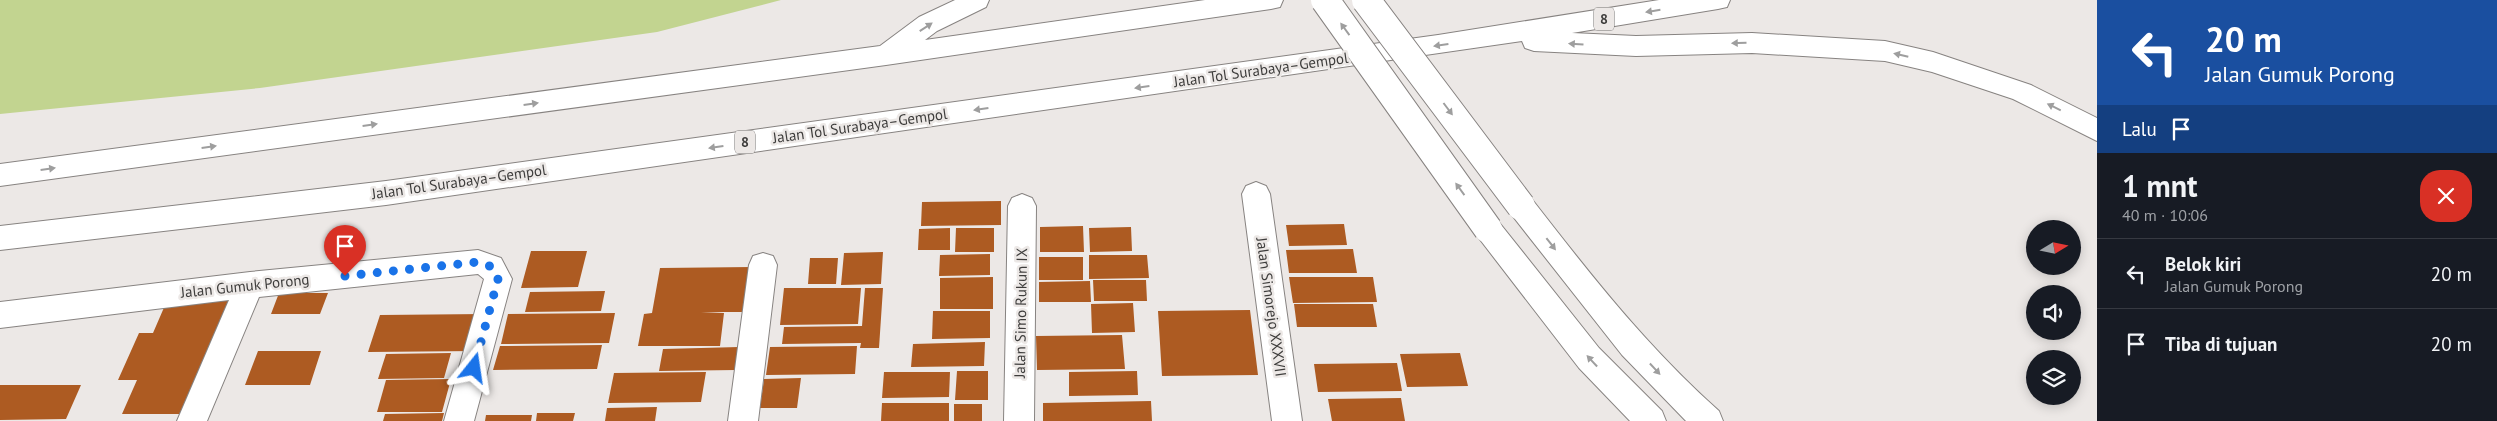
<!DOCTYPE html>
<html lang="id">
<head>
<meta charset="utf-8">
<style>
  body { margin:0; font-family:"PT Sans",sans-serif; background:#20242c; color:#f1f3f6; height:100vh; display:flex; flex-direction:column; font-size:19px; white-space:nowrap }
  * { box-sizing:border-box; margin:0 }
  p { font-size:16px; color:#9ea1a6 }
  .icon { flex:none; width:28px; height:28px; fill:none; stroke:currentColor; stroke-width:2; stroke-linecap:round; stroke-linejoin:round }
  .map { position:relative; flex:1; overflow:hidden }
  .side { display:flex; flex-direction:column; background:#171b24; width:400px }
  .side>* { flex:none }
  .guide { background:#1a4fa0; color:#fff; overflow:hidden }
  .needle { width:32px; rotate:80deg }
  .controls { position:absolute; left:2026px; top:220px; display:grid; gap:10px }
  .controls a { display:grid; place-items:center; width:55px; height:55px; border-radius:50%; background:#171b24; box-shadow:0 2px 12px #0003; font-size:25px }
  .pin { position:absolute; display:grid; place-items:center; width:42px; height:42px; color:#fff; margin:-51px -21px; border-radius:50% 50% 50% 0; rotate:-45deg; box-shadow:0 0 5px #0007 }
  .pin .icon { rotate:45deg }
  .me { position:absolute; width:55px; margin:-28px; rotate:15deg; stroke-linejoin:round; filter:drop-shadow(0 0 4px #0008) }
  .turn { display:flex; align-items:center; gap:18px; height:105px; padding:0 25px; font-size:22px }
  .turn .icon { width:65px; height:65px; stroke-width:2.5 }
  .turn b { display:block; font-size:35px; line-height:42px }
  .then { display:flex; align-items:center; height:48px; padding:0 25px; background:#0003; gap:10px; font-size:19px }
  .round { display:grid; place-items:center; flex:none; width:52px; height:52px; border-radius:20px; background:#20242c }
  .head { display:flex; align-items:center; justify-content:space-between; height:85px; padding:0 25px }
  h1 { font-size:30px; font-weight:600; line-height:38px }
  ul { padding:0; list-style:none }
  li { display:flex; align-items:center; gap:15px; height:70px; padding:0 25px; border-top:1px solid #363941 }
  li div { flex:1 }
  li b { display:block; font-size:19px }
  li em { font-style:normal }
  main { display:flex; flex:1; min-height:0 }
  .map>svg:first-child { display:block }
  .green { fill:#c2d490 }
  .building { fill:#ad5b22 }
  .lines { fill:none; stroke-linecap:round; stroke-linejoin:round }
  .minor-casing { stroke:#878381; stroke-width:2 }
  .motorway-casing { stroke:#878381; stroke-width:2 }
  .minor { fill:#fff; fill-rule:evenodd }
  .motorway { fill:#fff; fill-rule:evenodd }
  .motorway-bridge-casing { stroke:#878381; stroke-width:30; stroke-linecap:butt }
  .motorway-bridge { stroke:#fff; stroke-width:28 }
  .oneway { fill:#9e9e9e }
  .route { stroke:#1a73e8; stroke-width:9; stroke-dasharray:0 16.2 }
  .labels { text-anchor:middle; stroke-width:5; stroke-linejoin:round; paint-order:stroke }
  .shield { fill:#ece8e6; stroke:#72706f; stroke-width:1 }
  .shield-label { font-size:14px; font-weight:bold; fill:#3e3d3c }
  .street-label { font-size:15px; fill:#3e3d3c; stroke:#ece8e6 }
</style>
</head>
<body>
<main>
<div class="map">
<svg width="2097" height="421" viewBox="0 0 2097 421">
  <rect width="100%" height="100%" fill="#ece8e6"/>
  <path class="green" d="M 0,0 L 781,0 L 657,32 L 260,88 L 0,114 Z"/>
  <path class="building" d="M 1001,201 L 1001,225 L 921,226 L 922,202 Z
    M 1344,224 L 1347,245 L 1289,246 L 1286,225 Z
    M 1083,226 L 1084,252 L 1040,252 L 1040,227 Z
    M 1131,227 L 1132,251 L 1090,252 L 1089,228 Z
    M 950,228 L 950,250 L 918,250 L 919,229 Z
    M 956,228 L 994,228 L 994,252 L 955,252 Z
    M 1353,249 L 1357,273 L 1289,273 L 1286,250 Z
    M 531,251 L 587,251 L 578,287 L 521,288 Z
    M 883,252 L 881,284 L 841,285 L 844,253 Z
    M 990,254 L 990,275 L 939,276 L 940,255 Z
    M 1089,255 L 1147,255 L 1149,278 L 1089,279 Z
    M 1039,257 L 1083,257 L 1083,280 L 1039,280 Z
    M 810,258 L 838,258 L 836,284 L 808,284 Z
    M 752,267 L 746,312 L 701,312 L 724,313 L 720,346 L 638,346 L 644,314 L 652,313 L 660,268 Z
    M 993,277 L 993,309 L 940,309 L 940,278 Z
    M 1289,277 L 1373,277 L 1377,302 L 1293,303 Z
    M 1093,280 L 1146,280 L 1147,301 L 1094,301 Z
    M 1090,281 L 1091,302 L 1039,302 L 1039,282 Z
    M 784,288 L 861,288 L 858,324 L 780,325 Z
    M 865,288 L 883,288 L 879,348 L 860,348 L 861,343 L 782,344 L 784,327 L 862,326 Z
    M 605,291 L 601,311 L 525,312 L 530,292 Z
    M 279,293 L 328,293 L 320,314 L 271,314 Z
    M 169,296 L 237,296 L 189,414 L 122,414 L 137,380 L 118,380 L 139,333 L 153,333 Z
    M 1133,303 L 1135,332 L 1092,333 L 1091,304 Z
    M 1294,304 L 1373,304 L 1377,327 L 1297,327 Z
    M 1250,310 L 1258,375 L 1162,376 L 1158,311 Z
    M 933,311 L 990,311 L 990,338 L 932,339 Z
    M 615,313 L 609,343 L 501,344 L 508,314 Z
    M 485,314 L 476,351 L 368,352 L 380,315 Z
    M 1122,335 L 1125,369 L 1037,370 L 1036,336 Z
    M 985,342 L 984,366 L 911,367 L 913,344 Z
    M 602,345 L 597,369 L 493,370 L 500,346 Z
    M 857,346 L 855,374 L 766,375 L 770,347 Z
    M 739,347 L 736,370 L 659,371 L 663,349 Z
    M 258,351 L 321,351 L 310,385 L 245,385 Z
    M 451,353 L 444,378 L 378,379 L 386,354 Z
    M 1460,353 L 1468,386 L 1407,387 L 1400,354 Z
    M 1397,363 L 1402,391 L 1318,392 L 1314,364 Z
    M 957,371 L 988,371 L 988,400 L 955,400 Z
    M 1137,371 L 1138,395 L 1069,396 L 1069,372 Z
    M 706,372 L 701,402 L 608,403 L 614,373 Z
    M 884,372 L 950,372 L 949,397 L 882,398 Z
    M 801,378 L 797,408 L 760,408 L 764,379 Z
    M 451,379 L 442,412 L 377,412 L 386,380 Z
    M 0,385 L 81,385 L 66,419 L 0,420 Z
    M 1401,398 L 1405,421 L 1332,421 L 1328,399 Z
    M 1151,401 L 1152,421 L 1043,421 L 1043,403 Z
    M 882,403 L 949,403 L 949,421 L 881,421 Z
    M 954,404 L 982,404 L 982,421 L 954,421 Z
    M 657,407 L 655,421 L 605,421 L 607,408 Z
    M 444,413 L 442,421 L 383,421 L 385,414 Z
    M 537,413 L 575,413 L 573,421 L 536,421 Z
    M 486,415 L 532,415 L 531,421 L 485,421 Z"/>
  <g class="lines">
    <g class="minor-casing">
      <path id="minor" d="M 1256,182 L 1266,186 L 1270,194 L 1302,421 L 1272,421 L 1242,194 L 1246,186 Z
        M 1022,194 L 1032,198 L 1036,206 L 1034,421 L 1004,421 L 1008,206 L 1012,198 Z
        M 478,250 L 501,258 L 512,279 L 474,421 L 444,421 L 484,279 L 478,274 L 259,297 L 207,421 L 177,421 L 229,300 L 0,328 L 0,302 L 250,272 Z
        M 763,253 L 773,256 L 777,265 L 758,421 L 728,421 L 749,265 L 753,256 Z"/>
    </g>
    <g class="motorway-casing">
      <path id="motorway" d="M 955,0 L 989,0 L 986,7 L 937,31 L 925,40 L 1205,0 L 1283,0 L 1280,7 L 1271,9 L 886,65 L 0,186 L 0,164 L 880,46 L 919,17 Z
        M 1659,0 L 1730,0 L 1727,7 L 1718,9 L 1572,33 L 1636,36 L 1752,33 L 1885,41 L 1933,52 L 2031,85 L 2097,118 L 2097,141 L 2013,99 L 1932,72 L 1885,61 L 1752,53 L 1636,56 L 1534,51 L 1525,48 L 1522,41 L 386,205 L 0,250 L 0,226 L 386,181 L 1438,35 Z
        M 1521,194 L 1531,198 C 1589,273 1647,347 1719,411 L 1723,421 L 1686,421 L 1622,355 L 1511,214 L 1507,206 L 1511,198 Z
        M 1488,217 L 1498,221 L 1599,348 L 1662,411 L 1666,421 L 1630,421 L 1579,368 L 1478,237 L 1474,229 L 1478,221 Z"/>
    </g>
    <use href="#minor" class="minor"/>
    <use href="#motorway" class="motorway"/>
    <g class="motorway-bridge-casing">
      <path id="motorway-bridge" d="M 1325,0 L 1488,229
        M 1366,0 L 1521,206"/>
    </g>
    <use href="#motorway-bridge" class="motorway-bridge"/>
  </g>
  <defs><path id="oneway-solid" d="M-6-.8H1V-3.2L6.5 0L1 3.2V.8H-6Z" transform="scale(1.25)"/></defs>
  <g class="oneway">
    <use href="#oneway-solid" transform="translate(1653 11) rotate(171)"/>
    <use href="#oneway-solid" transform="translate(926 27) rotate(-33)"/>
    <use href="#oneway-solid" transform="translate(1345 29) rotate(-126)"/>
    <use href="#oneway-solid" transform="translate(1739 43) rotate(179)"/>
    <use href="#oneway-solid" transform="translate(1576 44) rotate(-176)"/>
    <use href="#oneway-solid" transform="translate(1441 45) rotate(172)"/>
    <use href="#oneway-solid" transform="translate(1901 55) rotate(-167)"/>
    <use href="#oneway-solid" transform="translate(1142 87) rotate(172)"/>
    <use href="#oneway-solid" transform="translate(531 104) rotate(-8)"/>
    <use href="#oneway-solid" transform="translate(2054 107) rotate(-154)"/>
    <use href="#oneway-solid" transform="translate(981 109) rotate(172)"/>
    <use href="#oneway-solid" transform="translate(1448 109) rotate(53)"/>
    <use href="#oneway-solid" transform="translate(370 125) rotate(-8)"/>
    <use href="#oneway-solid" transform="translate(209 147) rotate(-8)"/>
    <use href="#oneway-solid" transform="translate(716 147) rotate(172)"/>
    <use href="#oneway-solid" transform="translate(48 169) rotate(-8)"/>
    <use href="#oneway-solid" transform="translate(1460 189) rotate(-126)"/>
    <use href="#oneway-solid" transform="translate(1551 244) rotate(52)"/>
    <use href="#oneway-solid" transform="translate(1592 361) rotate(-133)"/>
    <use href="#oneway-solid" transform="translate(1655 369) rotate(47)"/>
  </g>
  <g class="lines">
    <path class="route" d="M 345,276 L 478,262 C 490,265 494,267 498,279 L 474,368"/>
  </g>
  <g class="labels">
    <g class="shield">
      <rect x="1594" y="7.5" width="20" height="23" rx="4"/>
      <rect x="735" y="130.5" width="20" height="23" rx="4"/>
    </g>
    <g class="shield-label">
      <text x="1604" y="24">8</text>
      <text x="745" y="147">8</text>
    </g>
    <g class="street-label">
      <text transform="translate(1261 70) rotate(-8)" y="5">Jalan Tol Surabaya–Gempol</text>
      <text transform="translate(860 126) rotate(-8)" y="5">Jalan Tol Surabaya–Gempol</text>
      <text transform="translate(459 182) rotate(-8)" y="5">Jalan Tol Surabaya–Gempol</text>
      <text transform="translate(245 286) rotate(-6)" y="5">Jalan Gumuk Porong</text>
      <text transform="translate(1271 307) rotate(82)" y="5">Jalan Simorejo XXXVII</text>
      <text transform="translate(1021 313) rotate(-89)" y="5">Jalan Simo Rukun IX</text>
    </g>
  </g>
</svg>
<div class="controls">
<a><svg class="needle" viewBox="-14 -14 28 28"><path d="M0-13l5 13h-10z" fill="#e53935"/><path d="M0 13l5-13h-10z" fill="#9ea1a6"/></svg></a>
<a><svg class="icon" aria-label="sound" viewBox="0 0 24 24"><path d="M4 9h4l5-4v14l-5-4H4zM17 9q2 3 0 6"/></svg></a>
<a><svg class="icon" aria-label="layers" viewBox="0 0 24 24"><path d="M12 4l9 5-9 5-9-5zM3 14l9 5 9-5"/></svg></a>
</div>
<div class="pin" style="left:345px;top:276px;background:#d93025"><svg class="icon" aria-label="arrive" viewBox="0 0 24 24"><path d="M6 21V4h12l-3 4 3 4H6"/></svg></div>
<svg class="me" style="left:474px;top:368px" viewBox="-20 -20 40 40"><path d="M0-17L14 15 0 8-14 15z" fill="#1a73e8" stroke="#fff" stroke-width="4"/></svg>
</div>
<section class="side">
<div class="guide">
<div class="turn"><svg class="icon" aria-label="left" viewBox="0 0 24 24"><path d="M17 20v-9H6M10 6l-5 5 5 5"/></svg><div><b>20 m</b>Jalan Gumuk Porong</div></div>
<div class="then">Lalu<svg class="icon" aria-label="arrive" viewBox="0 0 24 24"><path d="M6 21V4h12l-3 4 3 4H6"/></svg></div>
</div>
<div class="head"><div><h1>1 mnt</h1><p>40 m · 10:06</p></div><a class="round" style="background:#d93025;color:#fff"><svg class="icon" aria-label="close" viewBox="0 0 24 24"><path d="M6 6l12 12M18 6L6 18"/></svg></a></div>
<ul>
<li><svg class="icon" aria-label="left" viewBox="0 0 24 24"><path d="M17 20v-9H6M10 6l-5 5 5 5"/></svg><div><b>Belok kiri</b><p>Jalan Gumuk Porong</p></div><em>20 m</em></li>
<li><svg class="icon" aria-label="arrive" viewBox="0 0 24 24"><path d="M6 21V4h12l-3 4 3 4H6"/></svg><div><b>Tiba di tujuan</b></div><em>20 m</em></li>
</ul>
</section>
</main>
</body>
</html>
